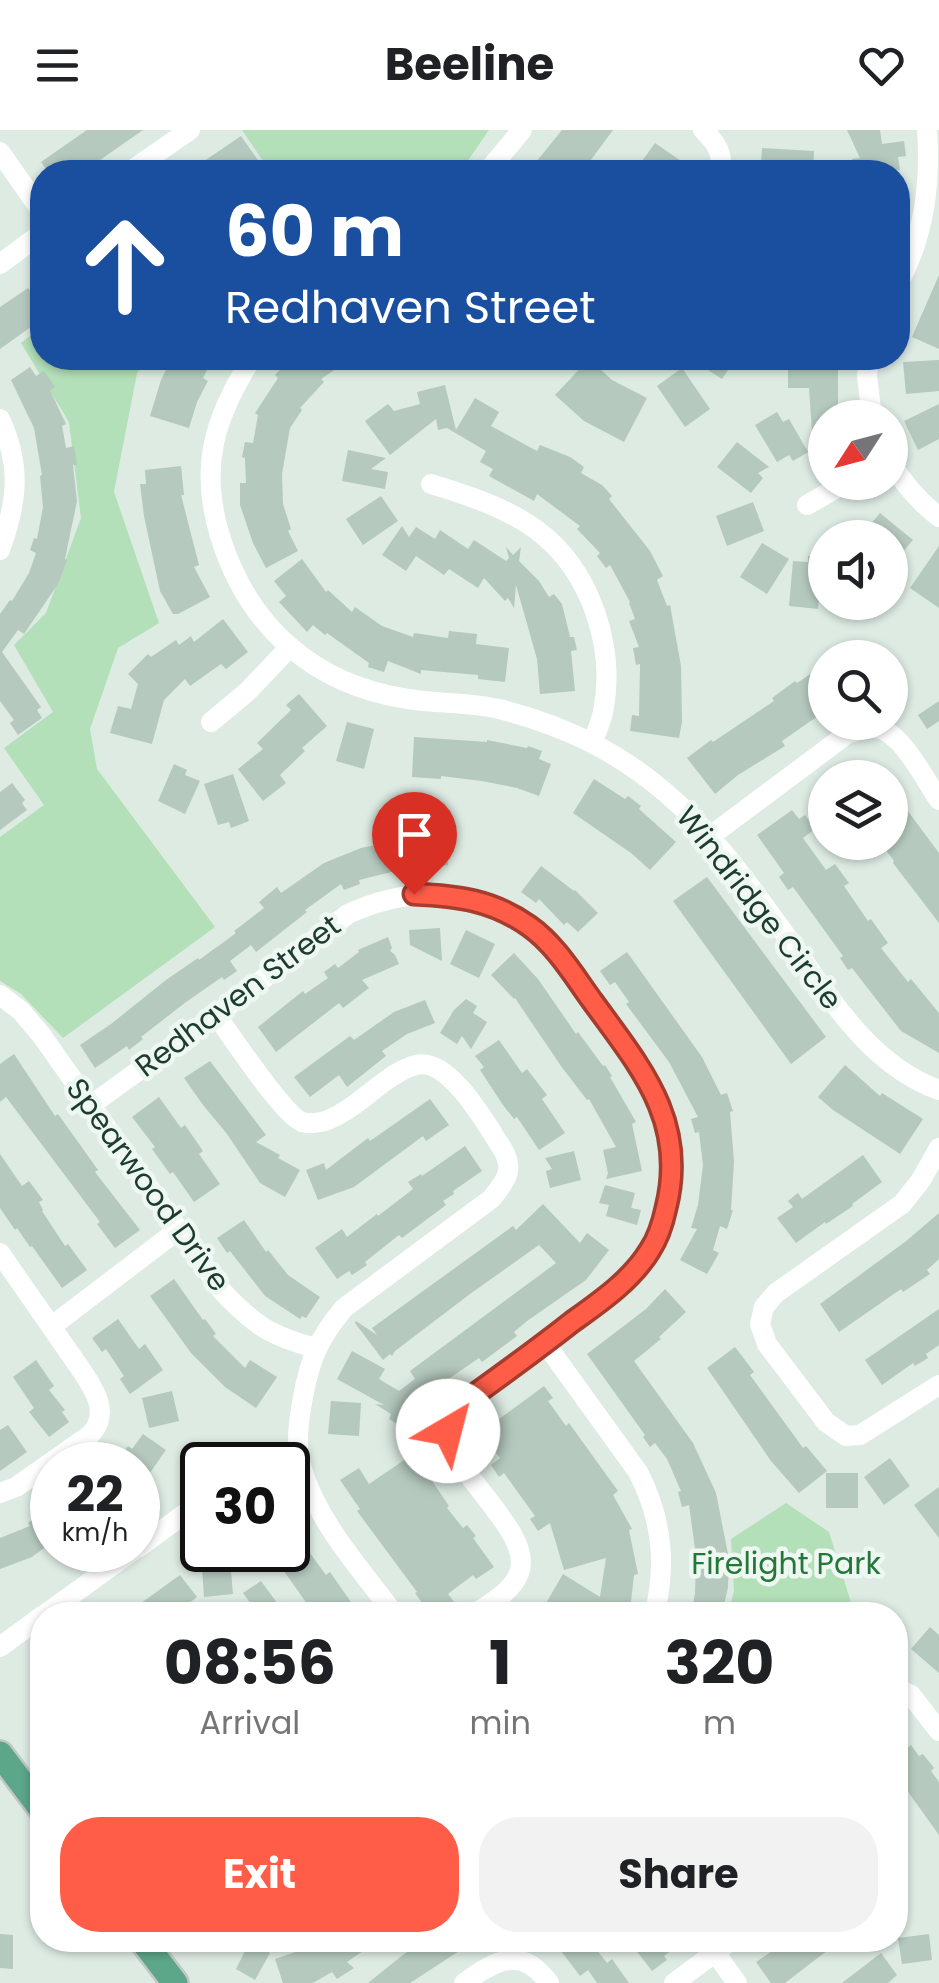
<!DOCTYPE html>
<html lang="en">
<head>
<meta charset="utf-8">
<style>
  body { margin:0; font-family:Poppins,sans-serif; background:#f2f2f2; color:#202124; height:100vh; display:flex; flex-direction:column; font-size:38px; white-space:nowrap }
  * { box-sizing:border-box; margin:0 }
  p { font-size:32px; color:#757577 }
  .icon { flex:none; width:55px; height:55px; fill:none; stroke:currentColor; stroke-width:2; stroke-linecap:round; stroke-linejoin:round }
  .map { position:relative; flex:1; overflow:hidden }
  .panel { position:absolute; left:30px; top:1472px; width:878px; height:350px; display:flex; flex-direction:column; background:#fff; border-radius:40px; box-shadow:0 2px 8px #0004 }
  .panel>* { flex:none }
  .banner { position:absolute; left:30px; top:30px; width:880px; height:210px; border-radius:40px; box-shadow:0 2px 8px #0004; background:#1a4fa0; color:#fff; overflow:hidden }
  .needle { width:65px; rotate:234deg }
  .tools { position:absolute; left:808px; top:270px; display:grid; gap:20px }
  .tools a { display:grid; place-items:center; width:100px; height:100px; border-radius:50%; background:#fff; box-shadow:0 2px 8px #0004; font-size:50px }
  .speed { position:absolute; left:30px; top:1312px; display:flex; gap:20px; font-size:50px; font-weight:700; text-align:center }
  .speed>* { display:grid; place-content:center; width:130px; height:130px; border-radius:50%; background:#fff; box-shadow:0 2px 8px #0004; line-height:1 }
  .speed small { font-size:25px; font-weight:400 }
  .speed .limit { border:5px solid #111; border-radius:15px; background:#fff; color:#111 }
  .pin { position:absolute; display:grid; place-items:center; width:85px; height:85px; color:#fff; margin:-102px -42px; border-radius:50% 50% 50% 0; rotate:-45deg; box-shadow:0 0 10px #0007 }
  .pin .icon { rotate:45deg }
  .me { position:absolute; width:110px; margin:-55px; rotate:37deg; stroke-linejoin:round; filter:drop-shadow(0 0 8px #0008) }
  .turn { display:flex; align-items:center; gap:35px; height:210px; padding:0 30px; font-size:45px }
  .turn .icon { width:130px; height:130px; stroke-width:2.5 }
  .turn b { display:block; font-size:70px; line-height:85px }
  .eta { display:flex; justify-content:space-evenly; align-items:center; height:170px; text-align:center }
  .eta b { font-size:60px; font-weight:700; line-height:70px }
  .primary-button { display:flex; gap:20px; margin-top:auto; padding:20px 30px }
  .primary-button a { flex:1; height:115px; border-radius:40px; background:#ff5d47; color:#fff; font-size:40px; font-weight:700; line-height:115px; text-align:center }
  .primary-button a+a { background:#f2f2f2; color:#202124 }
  header { display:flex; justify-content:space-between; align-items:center; height:130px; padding:0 30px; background:#fff; font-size:45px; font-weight:700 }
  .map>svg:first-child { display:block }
  .green { fill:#b3dfb9 }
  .building { fill:#b5c9be }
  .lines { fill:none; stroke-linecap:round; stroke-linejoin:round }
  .major-casing { stroke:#c0c8c5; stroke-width:30 }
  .minor { stroke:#fff; stroke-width:20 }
  .major { stroke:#5ca689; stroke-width:25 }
  .route-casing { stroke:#a63c2e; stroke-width:25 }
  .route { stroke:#ff5d47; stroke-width:18 }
  .labels { text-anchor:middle; stroke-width:9; stroke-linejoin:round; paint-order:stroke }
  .street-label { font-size:30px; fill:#1d3c30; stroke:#eef7f1 }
  .park-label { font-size:30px; fill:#237739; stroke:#eef7f1 }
</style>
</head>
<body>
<header><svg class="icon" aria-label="menu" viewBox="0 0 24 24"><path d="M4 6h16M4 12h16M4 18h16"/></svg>Beeline<svg class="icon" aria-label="heart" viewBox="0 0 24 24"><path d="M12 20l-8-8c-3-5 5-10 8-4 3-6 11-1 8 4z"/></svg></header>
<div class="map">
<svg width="939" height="1853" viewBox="0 0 939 1853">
  <rect width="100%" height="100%" fill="#ddebe3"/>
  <path class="green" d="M 242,0 L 489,0 L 460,42 L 255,42 L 265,34 Z
    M 42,197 L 42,228 L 147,228 L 137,243 L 114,362 L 159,493 L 118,518 L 90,599 L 97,639 L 215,797 L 63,908 L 21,864 L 0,851 L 0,707 L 44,675 L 4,618 L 53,582 L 14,515 L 46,483 L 81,388 L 69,292 L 21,213 Z
    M 786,1373 L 829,1402 L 854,1482 L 844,1485 L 728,1485 L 734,1461 L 731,1409 Z"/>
  <path class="building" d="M 87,0 L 143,0 L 83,42 L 48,42 L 41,32 Z
    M 562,0 L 613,0 L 582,42 L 528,42 Z
    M 847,0 L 880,0 L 882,14 L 904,11 L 906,26 L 898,27 L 900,40 L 854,42 L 852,29 L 860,28 Z
    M 241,6 L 260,33 L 247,42 L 188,42 Z
    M 655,13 L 697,42 L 634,42 Z
    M 762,18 L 814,21 L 813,42 L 770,42 L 771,32 L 761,32 Z
    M 939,145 L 939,219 L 912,207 Z
    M 28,158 L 42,178 L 42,189 L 0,219 L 0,177 Z
    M 172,228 L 207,228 L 203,234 L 209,236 L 203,248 L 208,251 L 197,272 L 189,298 L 150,286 L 161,250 Z
    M 291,228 L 352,228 L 321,249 L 324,252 L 300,278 L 302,280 L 290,298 L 282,344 L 283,374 L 291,399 L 288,401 L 298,421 L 266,438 L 253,413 L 240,375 L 240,353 L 246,353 L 245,328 L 242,327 L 245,312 L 253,313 L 258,285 L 255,283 L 278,248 L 275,245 Z
    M 689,228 L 736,228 L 722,249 Z
    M 788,228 L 838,228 L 838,288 L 825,288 L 825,345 L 815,345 L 809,258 L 788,258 Z
    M 589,229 L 612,250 L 647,268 L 624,312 L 584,291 L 555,265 Z
    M 939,230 L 939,261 L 906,264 L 903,232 Z
    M 30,237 L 36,246 L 44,241 L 55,257 L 50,260 L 66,294 L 62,296 L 66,318 L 74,316 L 77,335 L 73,335 L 77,371 L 65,429 L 67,430 L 58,454 L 24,504 L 18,500 L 2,522 L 41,577 L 37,580 L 42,588 L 18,605 L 10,593 L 14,590 L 0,571 L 0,484 L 10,470 L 12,471 L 29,443 L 36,423 L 30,420 L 34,408 L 37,409 L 43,377 L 40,346 L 42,345 L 34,298 L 11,250 Z
    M 682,238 L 710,279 L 685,297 L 657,256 Z
    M 445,255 L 456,300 L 475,268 L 499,282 L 491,296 L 537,321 L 540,315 L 570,327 L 584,337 L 581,343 L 602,355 L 612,366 L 609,369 L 650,421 L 663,446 L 657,450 L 667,476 L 670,475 L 681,536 L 682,592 L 679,608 L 630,601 L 632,585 L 639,586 L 640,534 L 636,535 L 633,518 L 639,517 L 629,491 L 635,489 L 629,473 L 630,472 L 610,435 L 606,438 L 597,426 L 600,423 L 577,399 L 580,396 L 537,364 L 534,371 L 489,346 L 493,339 L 480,332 L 486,321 L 447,298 L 438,300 L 436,289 L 390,325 L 365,291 L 388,274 L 394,281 L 420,274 L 417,262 Z
    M 939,274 L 939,309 L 918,320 L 904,291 Z
    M 777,282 L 783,292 L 789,289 L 808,322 L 793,331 L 789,325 L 777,332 L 755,295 Z
    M 737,312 L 769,337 L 758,343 L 763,348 L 751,363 L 717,337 Z
    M 348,320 L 386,328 L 371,339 L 388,342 L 385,359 L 342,351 Z
    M 181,336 L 184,365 L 181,365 L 199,435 L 194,437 L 210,467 L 178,484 L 173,484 L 160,461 L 144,386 L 140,354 L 146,354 L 145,340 Z
    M 381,366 L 398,391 L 363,415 L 346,389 Z
    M 753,372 L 764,401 L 727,416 L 716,386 Z
    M 880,383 L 913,410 L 890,437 L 890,408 L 859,408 Z
    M 402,396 L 409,407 L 416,397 L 435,409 L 440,400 L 468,419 L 474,410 L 506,431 L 509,428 L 506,417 L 513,425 L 521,417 L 519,431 L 539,451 L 549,467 L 554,464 L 562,474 L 570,507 L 574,507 L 577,520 L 571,521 L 575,561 L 540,564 L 537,529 L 516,455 L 514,478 L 508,468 L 505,471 L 484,448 L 478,458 L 449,439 L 444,445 L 416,426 L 406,441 L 382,425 Z
    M 762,413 L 789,429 L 767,464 L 740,447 Z
    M 939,416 L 939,478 L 910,458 Z
    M 808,426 L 823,427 L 818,479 L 789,476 L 793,431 L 808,432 Z
    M 302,429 L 326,462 L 328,460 L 352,482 L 355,477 L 382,496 L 413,507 L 414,503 L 448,508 L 449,501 L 477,504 L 476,514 L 509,518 L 505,552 L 478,549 L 478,545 L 421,540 L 421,544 L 388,531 L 384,542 L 368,537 L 369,533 L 327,503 L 325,505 L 313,495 L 307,502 L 279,472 L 286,466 L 274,451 Z
    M 223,489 L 248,522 L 226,539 L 221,534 L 190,556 L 185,549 L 164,570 L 152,614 L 110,603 L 118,576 L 131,579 L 138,554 L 128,544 L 148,524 L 151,527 L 176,510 L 179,515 L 191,506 L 194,512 Z
    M 875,514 L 876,528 L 833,528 L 832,519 Z
    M 825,534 L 825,581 L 782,611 L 785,616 L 738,645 L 715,664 L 687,628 L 711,610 L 713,612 L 774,571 L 772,568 L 795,551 L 797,553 Z
    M 299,564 L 327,596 L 302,618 L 305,621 L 280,645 L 286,653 L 263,671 L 238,639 L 263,619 L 257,613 L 291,580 L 286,575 Z
    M 939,571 L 939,591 L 927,599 L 918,585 Z
    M 347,592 L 374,599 L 364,639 L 336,631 Z
    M 414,607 L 487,612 L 487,610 L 527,618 L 528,616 L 542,621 L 539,629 L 551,634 L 539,666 L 517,658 L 482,651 L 441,646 L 441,649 L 412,647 Z
    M 174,634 L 187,640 L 185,645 L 200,651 L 185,684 L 158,671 Z
    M 233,644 L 249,691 L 231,698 L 229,692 L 218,695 L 204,654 Z
    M 594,649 L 625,669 L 628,666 L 641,676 L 639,679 L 676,712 L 650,740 L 631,723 L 573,683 Z
    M 12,653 L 25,670 L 22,673 L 27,680 L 0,700 L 0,662 Z
    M 890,657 L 939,723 L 939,793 L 893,733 L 894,731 L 880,712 L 890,712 Z
    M 792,680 L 799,689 L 805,685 L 815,699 L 803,708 L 826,740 L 835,734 L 849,753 L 844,756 L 868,791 L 871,789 L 888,813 L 881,818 L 908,852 L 911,849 L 939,883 L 939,923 L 901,901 L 852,838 L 848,840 L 840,828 L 843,826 L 793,757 L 788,760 L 779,747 L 784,743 L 757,705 Z
    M 445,708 L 448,735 L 416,738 L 416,736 L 359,750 L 360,754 L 344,760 L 341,754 L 305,780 L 307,782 L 256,822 L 251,815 L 230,831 L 237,841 L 224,850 L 222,847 L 186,872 L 141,907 L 143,909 L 129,920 L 127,916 L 95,938 L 80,915 L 111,894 L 166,850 L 198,828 L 199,830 L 236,803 L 234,801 L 264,778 L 259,772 L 277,757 L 281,763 L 324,733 L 361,718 L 403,709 L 403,712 Z
    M 541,736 L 574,761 L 575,760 L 598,783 L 578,802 L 567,792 L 564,795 L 539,769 L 536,773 L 521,762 Z
    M 707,747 L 826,907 L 791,934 L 673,771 Z
    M 440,798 L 442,831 L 410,815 L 409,800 Z
    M 466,800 L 495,814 L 479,848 L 450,834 Z
    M 388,807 L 392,818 L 390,821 L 395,825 L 399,834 L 362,850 L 369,858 L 343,878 L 339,873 L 276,922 L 258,897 L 303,861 L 305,864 L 328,848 L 324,842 L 335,834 L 338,838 L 359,822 L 358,820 Z
    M 627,822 L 702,927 L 721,965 L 727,963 L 733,981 L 730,982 L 734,1032 L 731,1080 L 733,1080 L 727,1099 L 720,1096 L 713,1120 L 719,1123 L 707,1144 L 680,1130 L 697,1099 L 691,1098 L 698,1075 L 703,1035 L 699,1002 L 695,1003 L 691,989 L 698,987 L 669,932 L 626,874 L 629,872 L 615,852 L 610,855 L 600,841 Z
    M 514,823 L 538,849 L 576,904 L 578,902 L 603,936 L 605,935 L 612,946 L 610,947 L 636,992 L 632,994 L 642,1041 L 606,1049 L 608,1043 L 603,1020 L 616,1017 L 589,969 L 587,970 L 561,936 L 515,868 L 514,869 L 491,845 Z
    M 466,869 L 477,876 L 473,883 L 487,892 L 471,919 L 462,906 L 457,914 L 440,903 L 454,880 Z
    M 425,870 L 435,893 L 407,904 L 382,921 L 386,926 L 347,957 L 339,945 L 310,967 L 294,947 L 350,906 L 354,910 L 394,882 Z
    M 499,910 L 522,943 L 527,939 L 547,965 L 542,969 L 565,1003 L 539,1020 L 517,987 L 514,989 L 503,975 L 480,940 L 484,937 L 475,926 Z
    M 14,924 L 55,986 L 58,984 L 98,1040 L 95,1042 L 140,1100 L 115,1118 L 97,1094 L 100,1092 L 6,967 L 0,972 L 0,934 Z
    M 210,931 L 266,1005 L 256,1012 L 280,1025 L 278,1028 L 300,1040 L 285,1067 L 260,1053 L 227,1004 L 203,975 L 184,948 Z
    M 845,935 L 880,966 L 882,963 L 923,989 L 900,1024 L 833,980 L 818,967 Z
    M 159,967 L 181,998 L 185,995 L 203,1021 L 199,1024 L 220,1054 L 194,1072 L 173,1042 L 170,1044 L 152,1019 L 155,1017 L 132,987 Z
    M 430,969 L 449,995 L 426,1011 L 423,1006 L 354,1057 L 318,1070 L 306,1040 L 324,1033 L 326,1040 L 368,1008 L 370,1011 Z
    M 465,1016 L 482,1041 L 453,1061 L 454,1064 L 443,1071 L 446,1075 L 402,1108 L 399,1105 L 365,1132 L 367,1135 L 352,1145 L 349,1141 L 337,1149 L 315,1118 L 342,1099 L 347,1107 L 377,1084 L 378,1086 L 413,1059 L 408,1052 L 421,1044 L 422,1046 Z
    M 574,1021 L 581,1050 L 550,1058 L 546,1041 L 552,1039 L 545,1028 Z
    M 0,1024 L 22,1056 L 29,1051 L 43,1070 L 39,1072 L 43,1080 L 42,1081 L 65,1116 L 68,1114 L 87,1140 L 62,1158 L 32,1116 L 30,1117 L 17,1098 L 15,1100 L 0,1078 Z
    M 863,1025 L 882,1052 L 852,1074 L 853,1076 L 826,1094 L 825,1092 L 796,1113 L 777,1088 L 793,1077 L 788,1071 L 798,1063 L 802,1069 Z
    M 605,1055 L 635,1063 L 631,1078 L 641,1080 L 637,1095 L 606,1086 L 609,1075 L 599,1073 Z
    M 543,1074 L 580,1113 L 587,1103 L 609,1120 L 586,1150 L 527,1191 L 514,1202 L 517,1206 L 482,1232 L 479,1228 L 418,1270 L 402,1297 L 389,1289 L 391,1284 L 375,1274 L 384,1275 L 337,1249 L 352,1221 L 385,1239 L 379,1249 L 399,1261 L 415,1249 L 410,1241 L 556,1133 L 539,1115 L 470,1164 L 395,1221 L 392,1226 L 390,1224 L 383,1230 L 355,1193 L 356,1191 L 377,1205 L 372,1198 L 513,1096 L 516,1100 Z
    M 939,1083 L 939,1129 L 927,1140 L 930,1144 L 903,1162 L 901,1159 L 839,1202 L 820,1174 L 905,1112 Z
    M 244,1090 L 266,1122 L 268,1120 L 288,1145 L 320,1167 L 306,1188 L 302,1186 L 300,1189 L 265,1166 L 230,1121 L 227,1123 L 217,1108 Z
    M 174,1149 L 203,1190 L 205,1189 L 216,1204 L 213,1206 L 245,1238 L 250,1230 L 277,1247 L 256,1278 L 225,1257 L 191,1223 L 150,1166 Z
    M 665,1159 L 686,1182 L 659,1207 L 661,1209 L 634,1231 L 693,1313 L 716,1363 L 729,1429 L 728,1457 L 722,1485 L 691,1485 L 695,1464 L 696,1426 L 689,1375 L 682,1377 L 678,1362 L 681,1361 L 667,1329 L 655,1313 L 650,1317 L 643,1307 L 645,1305 L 587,1224 L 646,1179 Z
    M 939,1179 L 939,1215 L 926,1224 L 928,1228 L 915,1236 L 913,1233 L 882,1255 L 865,1230 Z
    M 118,1189 L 139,1219 L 145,1214 L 163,1240 L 130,1264 L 120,1249 L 124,1246 L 106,1219 L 102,1222 L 92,1208 Z
    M 735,1217 L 754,1242 L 750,1245 L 803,1318 L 806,1316 L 827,1341 L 799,1363 L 771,1331 L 707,1238 Z
    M 36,1230 L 54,1256 L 49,1260 L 65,1280 L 62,1282 L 69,1292 L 49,1307 L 29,1282 L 34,1278 L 13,1247 Z
    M 544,1256 L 553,1268 L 548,1271 L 566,1296 L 569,1293 L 618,1361 L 613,1365 L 632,1399 L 629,1400 L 638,1444 L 634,1445 L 630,1480 L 586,1474 L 600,1485 L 539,1485 L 563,1444 L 600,1467 L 606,1428 L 564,1440 L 550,1393 L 538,1401 L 530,1389 L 535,1386 L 504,1343 L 499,1347 L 491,1335 L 500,1328 L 480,1303 Z
    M 172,1261 L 179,1291 L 149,1298 L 142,1268 Z
    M 331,1271 L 361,1273 L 359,1306 L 328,1304 Z
    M 8,1295 L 27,1322 L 0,1341 L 0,1300 Z
    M 143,1304 L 166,1320 L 147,1347 L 138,1340 L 138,1335 L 114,1335 L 128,1316 L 132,1319 Z
    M 413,1324 L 422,1337 L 426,1334 L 434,1346 L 430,1348 L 449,1376 L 447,1378 L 463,1398 L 467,1395 L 476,1406 L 473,1408 L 494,1437 L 476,1449 L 473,1445 L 453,1460 L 448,1464 L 454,1472 L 436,1485 L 409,1485 L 423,1474 L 415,1463 L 417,1462 L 357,1381 L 360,1379 L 340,1350 L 359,1338 L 369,1354 Z
    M 890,1328 L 910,1356 L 884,1375 L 864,1347 Z
    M 826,1343 L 858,1343 L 858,1378 L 826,1378 Z
    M 939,1357 L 939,1408 L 914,1375 Z
    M 52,1376 L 52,1412 L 32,1427 L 0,1439 L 0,1408 L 30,1396 L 28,1393 Z
    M 288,1393 L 326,1445 L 330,1442 L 360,1485 L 315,1485 L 269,1420 L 288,1420 Z
    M 230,1430 L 233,1464 L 204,1467 L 202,1438 L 212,1438 L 212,1432 Z
    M 180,1445 L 197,1467 L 173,1485 L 144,1485 L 137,1476 Z
    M 261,1451 L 286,1485 L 259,1485 L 243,1463 Z
    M 930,1497 L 939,1505 L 939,1543 L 911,1519 Z
    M 895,1610 L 903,1621 L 911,1615 L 919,1626 L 923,1624 L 934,1638 L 931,1641 L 939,1652 L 939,1705 L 906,1659 L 901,1663 L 895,1654 Z
    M 0,1804 L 13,1805 L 13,1839 L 0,1838 Z
    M 929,1804 L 932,1830 L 902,1834 L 898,1808 Z
    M 320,1810 L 379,1810 L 347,1832 L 354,1838 L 337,1849 L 332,1842 L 313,1853 L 283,1853 L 275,1829 L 307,1818 Z
    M 428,1810 L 476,1810 L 410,1853 L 368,1853 L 404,1824 Z
    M 576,1810 L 589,1810 L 607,1833 L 612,1829 L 629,1853 L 597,1853 L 588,1840 L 580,1846 L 561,1821 Z
    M 640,1810 L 670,1810 L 676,1817 L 664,1826 L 667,1830 L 652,1841 L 632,1815 Z
    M 788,1810 L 841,1810 L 785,1853 L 771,1853 L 756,1832 Z
    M 250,1811 L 270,1823 L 255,1850 L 236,1839 Z
    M 881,1823 L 897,1845 L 888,1853 L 842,1853 Z"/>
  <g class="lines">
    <g class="major-casing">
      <path id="major" d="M 0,1624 L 42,1680
        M 142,1810 L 175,1853"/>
    </g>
    <path class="minor" d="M 703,0 C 716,12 724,24 720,42
      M 0,22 L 42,82
      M 129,42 L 190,0
      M 487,42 L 522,0
      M 0,134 L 42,103
      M 898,154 C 924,107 931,54 927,0
      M 252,228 C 214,288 199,337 220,406 C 248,497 314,555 408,569 C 438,574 470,572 499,579 C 562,595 616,620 666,663 C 713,703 751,757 787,807 C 829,866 868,934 939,960
      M 869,228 L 867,246 L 872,288
      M 0,289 C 22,337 17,373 0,420
      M 890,332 C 904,354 918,371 939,387
      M 431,354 C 467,365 508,378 538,401 C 591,441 616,518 603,582 C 601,592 596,602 593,612
      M 807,375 L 847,352
      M 211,592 L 247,562 L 289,518
      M 709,707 L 847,604 C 857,601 867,596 878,598 C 903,604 925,650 939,670
      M 0,865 L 21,881 L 42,906 L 222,1161 C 254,1195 270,1206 316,1218
      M 216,885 C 231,905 283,985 302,992 C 317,996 333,989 345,981 C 368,967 390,942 416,935 C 448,926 485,992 500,1015 C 516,1039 507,1049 491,1069 L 344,1178 C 319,1208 310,1229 303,1267 C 299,1289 295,1315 301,1336 C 317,1392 361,1439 395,1485
      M 91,975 L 216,885 L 348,784 C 400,760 456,756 507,784 C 516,789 526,793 533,800 C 562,825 582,857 605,888 C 659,964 698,1024 651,1117 C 634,1152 576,1190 545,1213
      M 939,1018 L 921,1050 L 902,1074 L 776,1163 L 764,1177 L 760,1194 L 767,1214 L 826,1292 L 846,1306 L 860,1305 L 939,1255
      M 0,1123 L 82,1241 C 96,1262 110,1284 90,1305 L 16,1357 L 0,1363
      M 52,1196 L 178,1100
      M 138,1418 L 202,1371
      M 44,1485 L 134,1420
      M 473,1485 C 489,1474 512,1462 519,1443 C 535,1402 449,1343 448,1300 C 448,1292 452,1285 456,1278 L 545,1213 L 638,1342 C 662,1388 667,1436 654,1485
      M 0,1517 L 42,1486
      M 895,1558 L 911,1565 L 939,1601
      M 706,1810 L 737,1853
      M 464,1853 C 496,1830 521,1815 549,1853
      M 674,1853 L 732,1810"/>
    <use href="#major" class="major"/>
  </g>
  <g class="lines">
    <g class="route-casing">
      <path id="route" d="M 414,764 C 458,766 492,770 529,796 C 556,815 574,846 593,872 C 640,937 688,991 666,1078 C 663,1092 658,1108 650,1120 C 632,1150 600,1172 572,1192 C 534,1222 495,1250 456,1278 L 450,1288 L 448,1301"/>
    </g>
    <use href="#route" class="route"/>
  </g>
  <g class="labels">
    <g class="street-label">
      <text transform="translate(759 778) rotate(52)" y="10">Windridge Circle</text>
      <text transform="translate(238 866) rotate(-37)" y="10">Redhaven Street</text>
      <text transform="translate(148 1055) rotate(54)" y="10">Spearwood Drive</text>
    </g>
    <g class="park-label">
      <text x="786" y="1444">Firelight Park</text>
    </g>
  </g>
</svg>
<div class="tools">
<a><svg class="needle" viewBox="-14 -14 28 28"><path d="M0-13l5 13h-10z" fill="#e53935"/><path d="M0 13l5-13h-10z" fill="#757577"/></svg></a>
<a><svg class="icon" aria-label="sound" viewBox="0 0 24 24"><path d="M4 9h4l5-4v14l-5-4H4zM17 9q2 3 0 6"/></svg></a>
<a><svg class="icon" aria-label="search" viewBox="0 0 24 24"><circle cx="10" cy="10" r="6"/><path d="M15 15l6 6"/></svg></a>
<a><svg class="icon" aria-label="layers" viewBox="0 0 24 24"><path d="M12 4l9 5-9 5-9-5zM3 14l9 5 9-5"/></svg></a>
</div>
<div class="speed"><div>22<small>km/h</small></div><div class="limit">30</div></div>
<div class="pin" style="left:414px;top:764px;background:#d93025"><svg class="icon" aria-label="arrive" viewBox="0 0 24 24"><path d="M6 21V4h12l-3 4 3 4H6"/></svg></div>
<svg class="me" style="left:448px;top:1301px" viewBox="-20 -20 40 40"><circle r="19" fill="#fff"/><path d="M0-13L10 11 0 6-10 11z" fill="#ff5d47"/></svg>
<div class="banner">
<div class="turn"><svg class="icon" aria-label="ahead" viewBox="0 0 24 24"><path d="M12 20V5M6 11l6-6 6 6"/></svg><div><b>60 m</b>Redhaven Street</div></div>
</div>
<section class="panel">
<div class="eta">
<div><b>08:56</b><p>Arrival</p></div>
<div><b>1</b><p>min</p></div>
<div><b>320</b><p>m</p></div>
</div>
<div class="primary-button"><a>Exit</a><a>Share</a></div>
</section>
</div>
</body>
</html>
